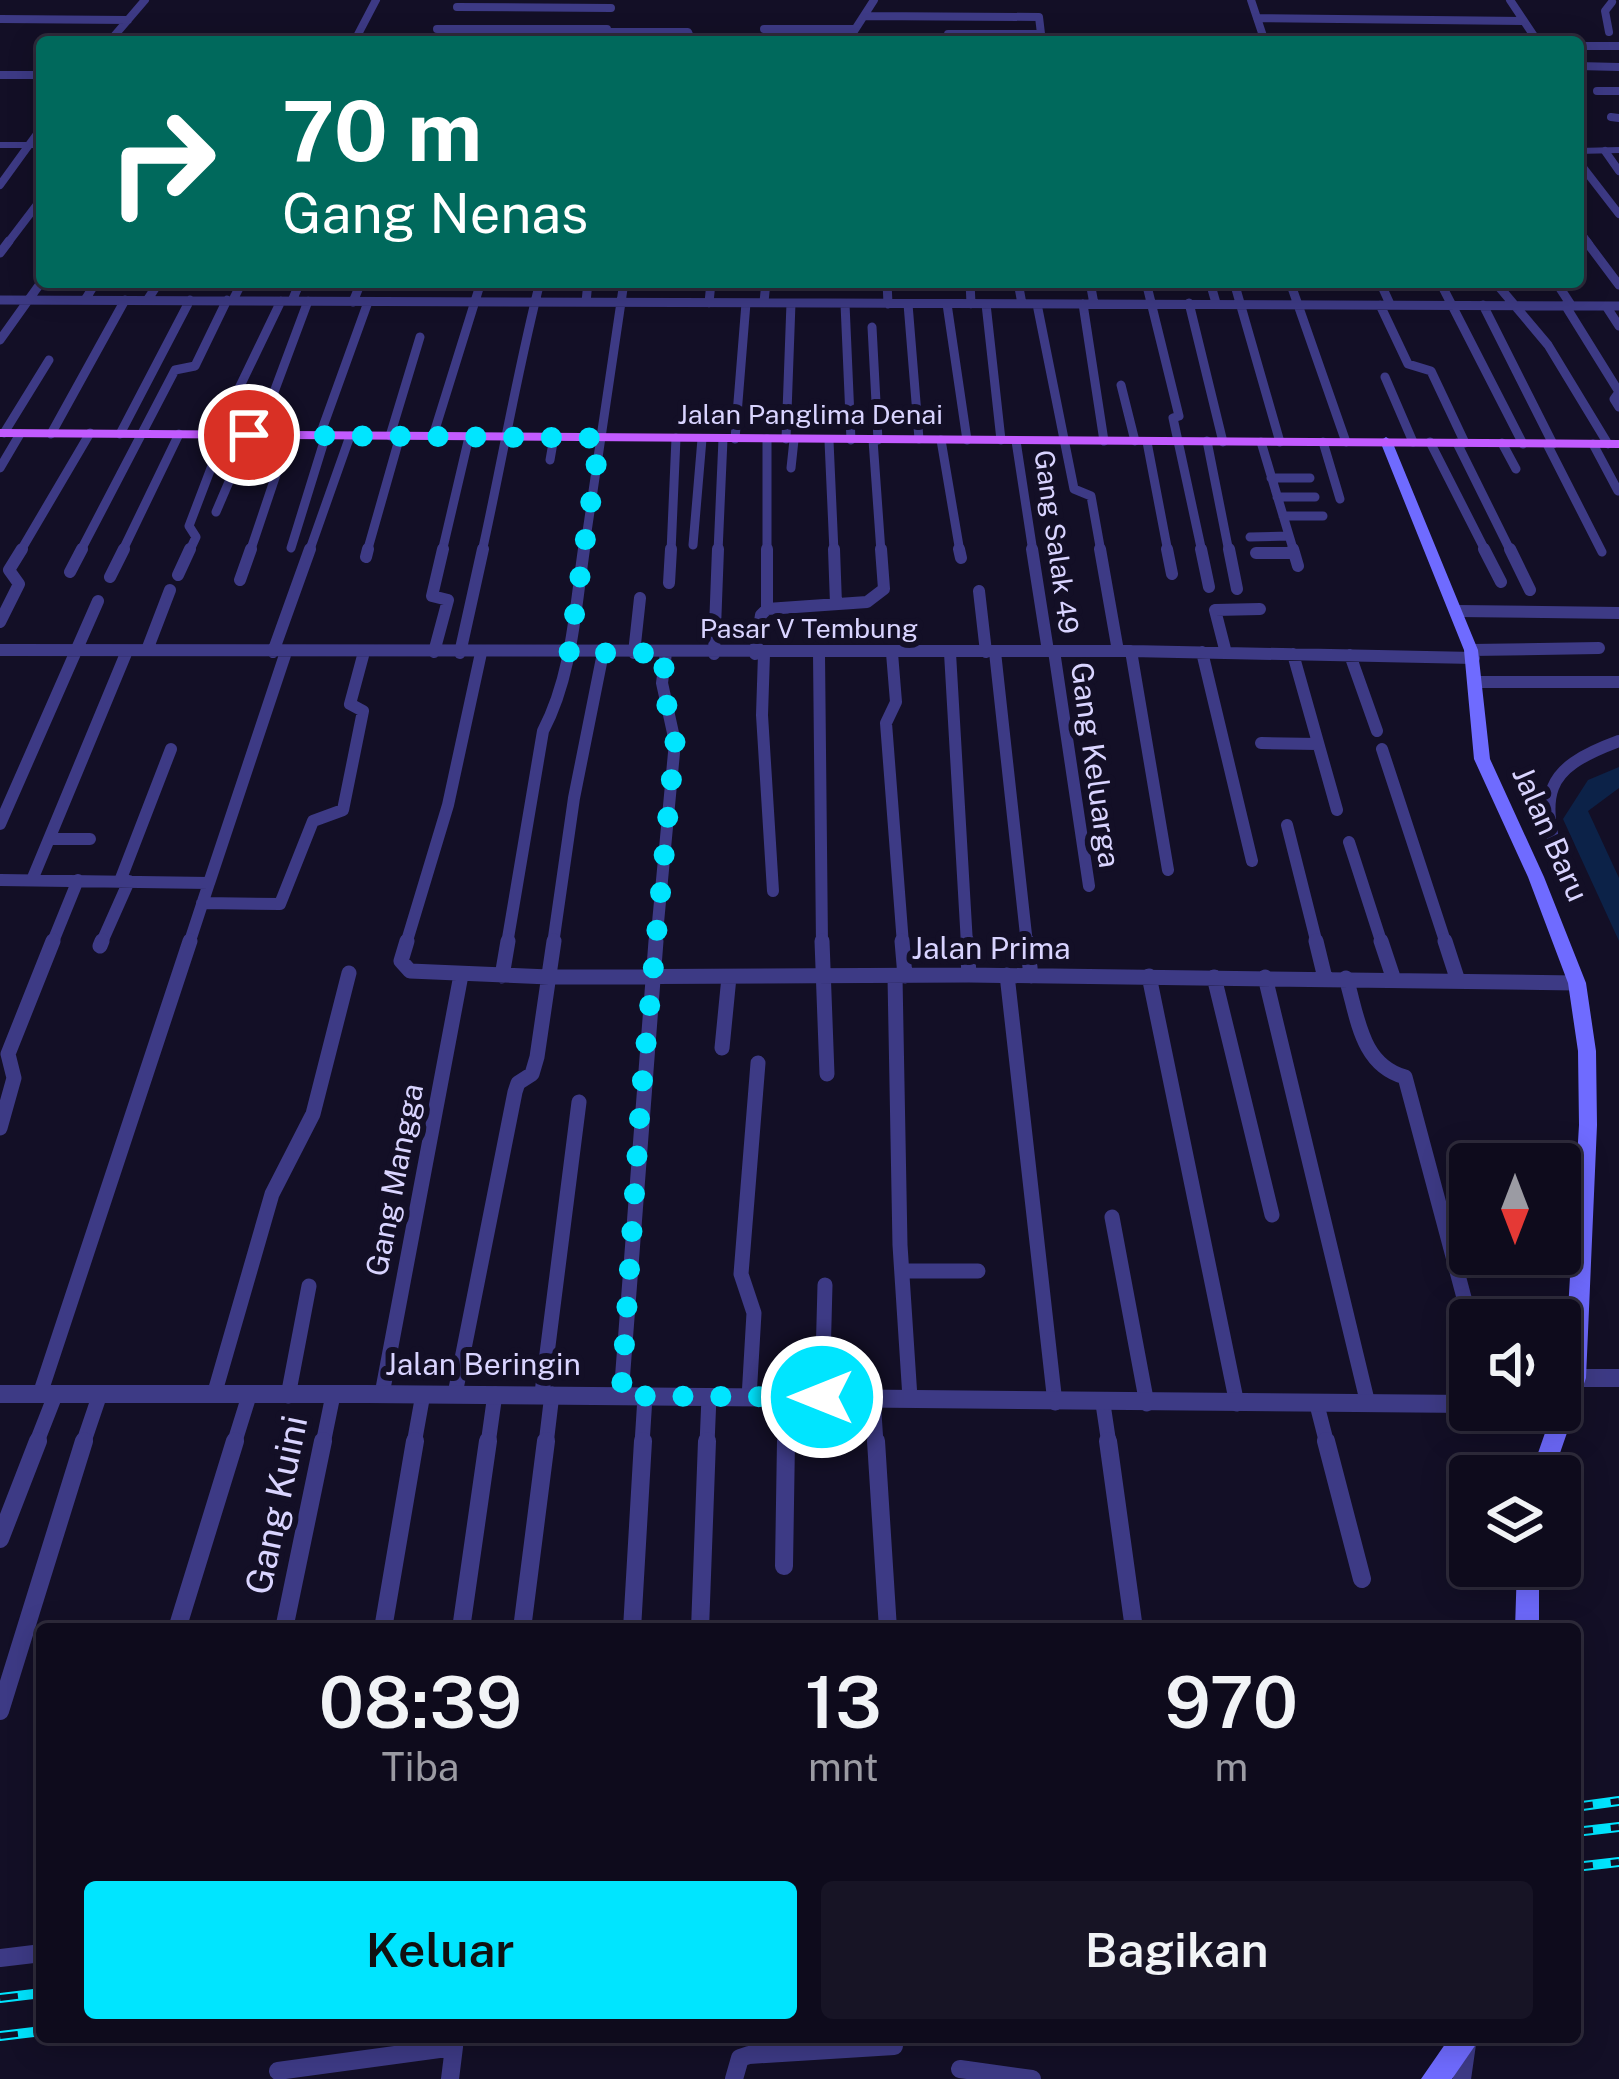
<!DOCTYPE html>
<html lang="id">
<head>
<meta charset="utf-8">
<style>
  body { margin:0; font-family:"Public Sans",sans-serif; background:#171425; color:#f1f3f6; height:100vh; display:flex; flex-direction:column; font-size:45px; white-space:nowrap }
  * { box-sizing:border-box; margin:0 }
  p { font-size:39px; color:#9b9ba3 }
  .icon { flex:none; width:66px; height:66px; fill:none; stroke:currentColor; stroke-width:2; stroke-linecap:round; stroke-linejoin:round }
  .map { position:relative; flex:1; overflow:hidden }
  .details { position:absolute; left:36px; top:1623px; width:1545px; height:420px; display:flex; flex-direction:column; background:#0e0b1c; border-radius:12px; box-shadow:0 6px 30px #0003,0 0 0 3px #2e2b3b }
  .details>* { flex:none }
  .top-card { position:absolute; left:36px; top:36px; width:1548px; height:252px; border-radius:12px; box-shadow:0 6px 30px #0003,0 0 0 3px #2e2b3b; background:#00695c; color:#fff; overflow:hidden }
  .needle { width:78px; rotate:180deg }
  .tools { position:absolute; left:1449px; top:1143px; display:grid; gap:24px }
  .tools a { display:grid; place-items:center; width:132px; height:132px; border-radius:12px; background:#0e0b1c; box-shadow:0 6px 30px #0003,0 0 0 3px #2e2b3b; font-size:60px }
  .pin { position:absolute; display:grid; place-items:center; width:102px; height:102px; color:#fff; margin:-51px; border:6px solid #fff; border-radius:50%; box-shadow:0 3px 12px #0007 }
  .me { position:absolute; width:132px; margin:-66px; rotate:270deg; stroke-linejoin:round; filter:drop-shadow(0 0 9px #0008) }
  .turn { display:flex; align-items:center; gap:42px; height:252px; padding:0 48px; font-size:54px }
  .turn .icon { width:156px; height:156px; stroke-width:2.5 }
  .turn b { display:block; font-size:84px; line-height:102px }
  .eta { display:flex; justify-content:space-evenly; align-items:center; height:204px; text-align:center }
  .eta b { font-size:72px; font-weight:600; line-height:84px }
  .button { display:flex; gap:24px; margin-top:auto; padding:24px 48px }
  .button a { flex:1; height:138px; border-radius:12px; background:#00e5ff; color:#111; font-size:48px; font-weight:600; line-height:138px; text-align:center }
  .button a+a { background:#171425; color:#f1f3f6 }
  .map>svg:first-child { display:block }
  .water { fill:#0c2248 }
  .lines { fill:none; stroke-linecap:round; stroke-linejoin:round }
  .minor-far4 { stroke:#3d3a85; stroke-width:8 }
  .minor-far3 { stroke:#3d3a85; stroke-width:9 }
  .minor-far2 { stroke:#3d3a85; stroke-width:12 }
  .minor-far1 { stroke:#3d3a85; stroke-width:15 }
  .minor { stroke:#3d3a85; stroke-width:18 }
  .tertiary { fill:#3d3a85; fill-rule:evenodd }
  .secondary { fill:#6f6bff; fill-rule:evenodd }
  .primary { fill:#c25bff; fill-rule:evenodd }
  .rail-casing { stroke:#00e5ff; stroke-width:10 }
  .rail { stroke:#130f26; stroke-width:6; stroke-dasharray:18; stroke-linecap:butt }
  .route { stroke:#00e5ff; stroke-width:21; stroke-dasharray:0 37.8 }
  .labels { text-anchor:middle; stroke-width:12; stroke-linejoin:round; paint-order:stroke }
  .far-street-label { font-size:27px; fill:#d9d4ff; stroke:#130f26 }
  .street-label { font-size:30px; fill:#d9d4ff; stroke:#130f26 }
  .near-street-label { font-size:36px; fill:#d9d4ff; stroke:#130f26 }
</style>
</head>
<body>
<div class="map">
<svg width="1619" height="2079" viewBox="0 0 1619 2079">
  <rect width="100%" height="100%" fill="#130f26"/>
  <path class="water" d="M 1619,767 L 1619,788 L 1588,811 L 1619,878 L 1619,941 L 1563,819 L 1588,780 Z"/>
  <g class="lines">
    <path class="minor-far4" d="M 1251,0 L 1265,42
      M 1510,0 L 1538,42
      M 457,7 L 611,8
      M 864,16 L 1039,17 L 1042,42
      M 1257,18 L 1523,21
      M 0,19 L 128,20
      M 437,29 L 607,29
      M 764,29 L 855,29
      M 606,32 L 688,32 L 690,37
      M 1609,32 L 1605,11 L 1612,2
      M 948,34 L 1041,34
      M 109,42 L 145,0
      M 354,42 L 376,0
      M 847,42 L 874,0
      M 1578,46 L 1619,46
      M 1578,66 L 1619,67
      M 0,75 L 42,75
      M 1597,91 L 1619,91
      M 1611,117 L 1619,118
      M 1605,151 L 1619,171
      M 1578,161 L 1619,214
      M 0,185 L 42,127
      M 1578,229 L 1589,244
      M 7,244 L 42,198"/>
    <path class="minor-far3" d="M 1586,241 L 1619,285
      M 0,253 L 9,241
      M 887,282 L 888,304
      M 970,282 L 971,304
      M 1018,282 L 1022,304
      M 1090,282 L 1094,304
      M 1146,282 L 1179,416 L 1173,418 L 1202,552
      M 1210,282 L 1216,303
      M 1234,282 L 1280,442
      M 1290,282 L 1346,442
      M 1380,282 L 1390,304
      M 1440,282 L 1523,444
      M 1495,282 L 1548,345 L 1608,444
      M 1556,282 L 1571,305
      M 148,299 L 159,282
      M 0,300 L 1619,306
      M 85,300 L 96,282
      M 233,300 L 242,282
      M 292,301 L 300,282
      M 353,302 L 361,282
      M 586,302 L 588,282
      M 764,302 L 766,282
      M 709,303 L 711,282
      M 1189,303 L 1223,442
      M 845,304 L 851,440
      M 908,304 L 919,439
      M 947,304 L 967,440
      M 986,304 L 1001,440
      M 1037,304 L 1074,489 L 1091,496 L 1101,552
      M 1083,304 L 1104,441
      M 1380,305 L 1408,364 L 1431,371 L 1465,443
      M 1483,305 L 1553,444
      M 1565,305 L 1619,392 L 1614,399 L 1619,407
      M 1606,306 L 1619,326
      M 872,327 L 878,440
      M 0,340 L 42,281
      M 1385,377 L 1413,442
      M 1121,385 L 1135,441
      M 4,433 L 49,360
      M 51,434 L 125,300
      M 120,434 L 190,300
      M 217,434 L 281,301
      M 258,435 L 308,301
      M 320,435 L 368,302
      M 390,436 L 420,337
      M 433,436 L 481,282
      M 735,439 L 746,303
      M 767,439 L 767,552
      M 786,439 L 791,303
      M 873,440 L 881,552
      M 941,440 L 960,552
      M 829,441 L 834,552
      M 1016,441 L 1033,552
      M 1207,441 L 1229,552
      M 1147,442 L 1168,552
      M 1261,442 L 1294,552
      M 1323,442 L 1340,499
      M 1430,442 L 1486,552
      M 1457,443 L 1511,552
      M 1502,443 L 1516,469
      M 1547,444 L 1602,552
      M 1593,444 L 1618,491
      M 550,460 L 554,437
      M 0,468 L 20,434
      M 791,468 L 794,440
      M 1271,478 L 1310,478
      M 1277,497 L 1315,497
      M 216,512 L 249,435
      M 1283,516 L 1323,516
      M 1250,537 L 1289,536
      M 693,545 L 702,439
      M 291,548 L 326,435
      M 20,552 L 90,433
      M 80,552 L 175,370 L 195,366 L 227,300
      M 122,552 L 179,434
      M 189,552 L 196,537 L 189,526 L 224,434
      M 250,552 L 289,436
      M 309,552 L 350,436
      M 367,552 L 400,436
      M 442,552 L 469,437
      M 482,552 C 502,462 517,372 540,282
      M 584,552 L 624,282
      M 671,552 L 676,438
      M 718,552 L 723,439"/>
    <path class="minor-far2" d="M 767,549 L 767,609
      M 834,549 L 836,604
      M 959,549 L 961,558
      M 1032,549 L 1048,651
      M 1100,549 L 1118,651
      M 1167,549 L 1172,574
      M 1201,549 L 1209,587
      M 1229,549 L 1237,589
      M 1293,549 L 1298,566
      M 1484,549 L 1501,582
      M 1510,549 L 1530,590
      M 1256,553 L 1294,553
      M 366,557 L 368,549
      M 70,572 L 82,549
      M 178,575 L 190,549
      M 110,577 L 124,549
      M 240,580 L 251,549
      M 669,583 L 671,549
      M 979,591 L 986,652
      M 1457,611 L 1619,613
      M 0,622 L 19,584 L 9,570 L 22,549
      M 0,650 L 1131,651 L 1474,658
      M 147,650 L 170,590
      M 1471,650 L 1599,648
      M 1054,651 L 1089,886
      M 1131,651 L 1168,870
      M 273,652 L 310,549
      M 434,652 L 448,600 L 432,596 L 443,549
      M 995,652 L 1027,944
      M 1202,652 L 1252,861
      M 460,653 L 483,549
      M 634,653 L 640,598
      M 892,653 L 896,702 L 886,723 L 903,944
      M 950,653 L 967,944
      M 1226,653 L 1215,610 L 1260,609
      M 714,654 L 718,549
      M 755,654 L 761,615 L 767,609 L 867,602 L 884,589 L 881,549
      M 764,654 L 762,715 L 773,891
      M 819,654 L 822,944
      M 1293,654 L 1337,810
      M 1350,655 L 1377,731
      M 1478,682 L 1619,682
      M 1261,743 L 1317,744
      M 1382,749 L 1446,944
      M 0,824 L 98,601
      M 1287,825 L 1317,944
      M 50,839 L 90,839
      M 1349,842 L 1382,944
      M 1559,867 C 1542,794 1540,770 1619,741
      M 0,880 L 209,883 L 189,944
      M 32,880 L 127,651
      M 120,881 L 171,749
      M 209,883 L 286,652
      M 202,903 L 280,904 L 313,821 L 343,810 L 363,711 L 350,704 L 364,652
      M 52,944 L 78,880
      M 101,944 L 129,881
      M 406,944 L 448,805 L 481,653
      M 507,944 L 543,731 C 572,676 575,610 584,549
      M 553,944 L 574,798 L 603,653
      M 656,944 L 675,742 L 662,683 L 666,653"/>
    <path class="minor-far1" d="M 407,941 L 401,961 L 410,971 L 549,977 L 969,975 L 1577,983
      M 822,941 L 827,1074
      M 902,941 L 905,976
      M 967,941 L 969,975
      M 1027,941 L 1031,976
      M 1316,941 L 1325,978
      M 1381,941 L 1394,980
      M 1445,941 L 1458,981
      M 100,946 L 102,941
      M 1007,975 L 1055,1403
      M 502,976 L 508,941
      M 1149,976 L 1237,1404
      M 895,977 L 900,1245 L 910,1398
      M 1214,977 L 1272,1215
      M 1265,977 L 1368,1404
      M 1346,978 C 1358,1018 1361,1065 1405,1077 L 1470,1320
      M 722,1048 L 729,977
      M 0,1128 L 14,1078 L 8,1054 L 53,941
      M 1112,1217 L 1147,1404
      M 902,1271 L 978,1271
      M 542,1393 L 579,1102
      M 40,1394 L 190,941
      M 382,1394 L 461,975
      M 455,1394 L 515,1092 L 518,1083 L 532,1074 L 537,1057 L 554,941
      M 214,1395 L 272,1194 L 313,1114 L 349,973
      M 288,1396 L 309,1286
      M 621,1396 L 656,941
      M 822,1397 L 825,1285
      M 873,1397 L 876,1444
      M 749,1398 L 754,1313 L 741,1274 L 758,1063
      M 1103,1404 L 1109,1444
      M 1317,1405 L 1327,1444
      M 36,1444 L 56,1393
      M 83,1444 L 100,1394
      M 234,1444 L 249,1396
      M 323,1444 L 333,1395
      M 414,1444 L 423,1394
      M 488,1444 L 495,1394
      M 546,1444 L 552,1394
      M 642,1444 L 645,1397
      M 707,1444 L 709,1397
      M 786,1444 L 787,1398"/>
    <path class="minor" d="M 876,1441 L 888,1629
      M 1108,1441 L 1134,1629
      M 1326,1441 L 1362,1579
      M 0,1539 L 38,1441
      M 784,1566 L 786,1441
      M 177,1629 L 235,1441
      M 284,1629 L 323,1441
      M 383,1629 L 415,1441
      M 461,1629 L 488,1441
      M 522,1629 L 546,1441
      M 632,1629 L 643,1441
      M 700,1629 L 707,1441
      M 0,1711 L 84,1441
      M 0,1958 L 42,1953
      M 960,2069 L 1032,2079
      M 278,2071 L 454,2047 L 450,2079
      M 734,2079 L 740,2058 L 749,2055 L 894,2046
      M 1462,2079 L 1468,2037"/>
    <path class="tertiary" d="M 0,142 L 42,142 L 42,148 L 0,148 Z
      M 1619,147 L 1619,153 L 1578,154 L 1578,148 Z
      M 1575,1369 L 1619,1369 L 1619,1387 L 1575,1387 L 1568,1384 L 1565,1378 L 1568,1372 Z
      M 0,1385 L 368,1385 L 1470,1395 L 1470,1410 L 1477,1410 L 1470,1413 L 368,1403 L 0,1403 Z"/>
    <path class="secondary" d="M 1386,437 L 1392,441 L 1478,650 L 1490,759 L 1544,877 L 1586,983 L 1596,1051 L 1597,1125 L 1586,1378 L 1552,1476 L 1530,1476 L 1553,1410 L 1560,1410 L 1560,1391 L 1564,1378 L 1579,1125 L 1578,1051 L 1568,983 L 1528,877 L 1474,759 L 1464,650 L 1380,441 Z
      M 1517,1566 L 1539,1566 L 1539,1629 L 1515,1629 Z
      M 1450,2037 L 1481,2037 L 1452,2079 L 1421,2079 Z"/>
    <path class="primary" d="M 0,429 L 1619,440 L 1619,448 L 0,437 Z"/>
    <g class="rail-casing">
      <path id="rail" d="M 1575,1807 L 1619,1801
        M 1575,1832 L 1619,1827
        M 1575,1867 L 1619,1862
        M 0,1998 L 42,1993
        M 0,2036 L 42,2031"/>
    </g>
    <use href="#rail" class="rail"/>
  </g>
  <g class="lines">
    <path class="route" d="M 249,435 L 600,438 L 569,653 L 666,653 L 662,683 L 675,742 L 641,1096 L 621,1396 L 822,1397"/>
  </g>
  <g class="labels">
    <g class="far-street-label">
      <text x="810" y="424">Jalan Panglima Denai</text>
      <text transform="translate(1056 542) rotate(82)" y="9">Gang Salak 49</text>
      <text x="809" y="638">Pasar V Tembung</text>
    </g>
    <g class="street-label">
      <text transform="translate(1095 765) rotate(82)" y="10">Gang Keluarga</text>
      <text transform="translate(1550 834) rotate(66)" y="10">Jalan Baru</text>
      <text x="991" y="959">Jalan Prima</text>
      <text transform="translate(395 1180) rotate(-79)" y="10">Gang Mangga</text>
      <text x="483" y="1375">Jalan Beringin</text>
    </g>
    <g class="near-street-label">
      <text transform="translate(276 1505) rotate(-78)" y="13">Gang Kuini</text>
    </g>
  </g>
</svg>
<div class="tools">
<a><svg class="needle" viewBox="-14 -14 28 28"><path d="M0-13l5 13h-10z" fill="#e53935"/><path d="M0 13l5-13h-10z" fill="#9b9ba3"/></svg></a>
<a><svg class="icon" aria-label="sound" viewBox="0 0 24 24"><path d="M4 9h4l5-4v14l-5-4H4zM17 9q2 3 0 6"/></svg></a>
<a><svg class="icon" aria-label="layers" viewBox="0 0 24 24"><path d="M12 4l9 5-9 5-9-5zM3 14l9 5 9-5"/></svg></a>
</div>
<div class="pin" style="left:249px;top:435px;background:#d93025"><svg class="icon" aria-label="arrive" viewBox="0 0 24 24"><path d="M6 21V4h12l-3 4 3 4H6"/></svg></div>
<svg class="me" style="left:822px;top:1397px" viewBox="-20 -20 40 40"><circle r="17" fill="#00e5ff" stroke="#fff" stroke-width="3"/><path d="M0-11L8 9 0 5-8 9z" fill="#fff"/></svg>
<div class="top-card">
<div class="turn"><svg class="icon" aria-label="right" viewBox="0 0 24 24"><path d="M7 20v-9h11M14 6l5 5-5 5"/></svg><div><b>70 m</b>Gang Nenas</div></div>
</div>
<section class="details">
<div class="eta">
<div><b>08:39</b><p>Tiba</p></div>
<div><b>13</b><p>mnt</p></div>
<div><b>970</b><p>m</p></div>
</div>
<div class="button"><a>Keluar</a><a>Bagikan</a></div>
</section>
</div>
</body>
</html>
